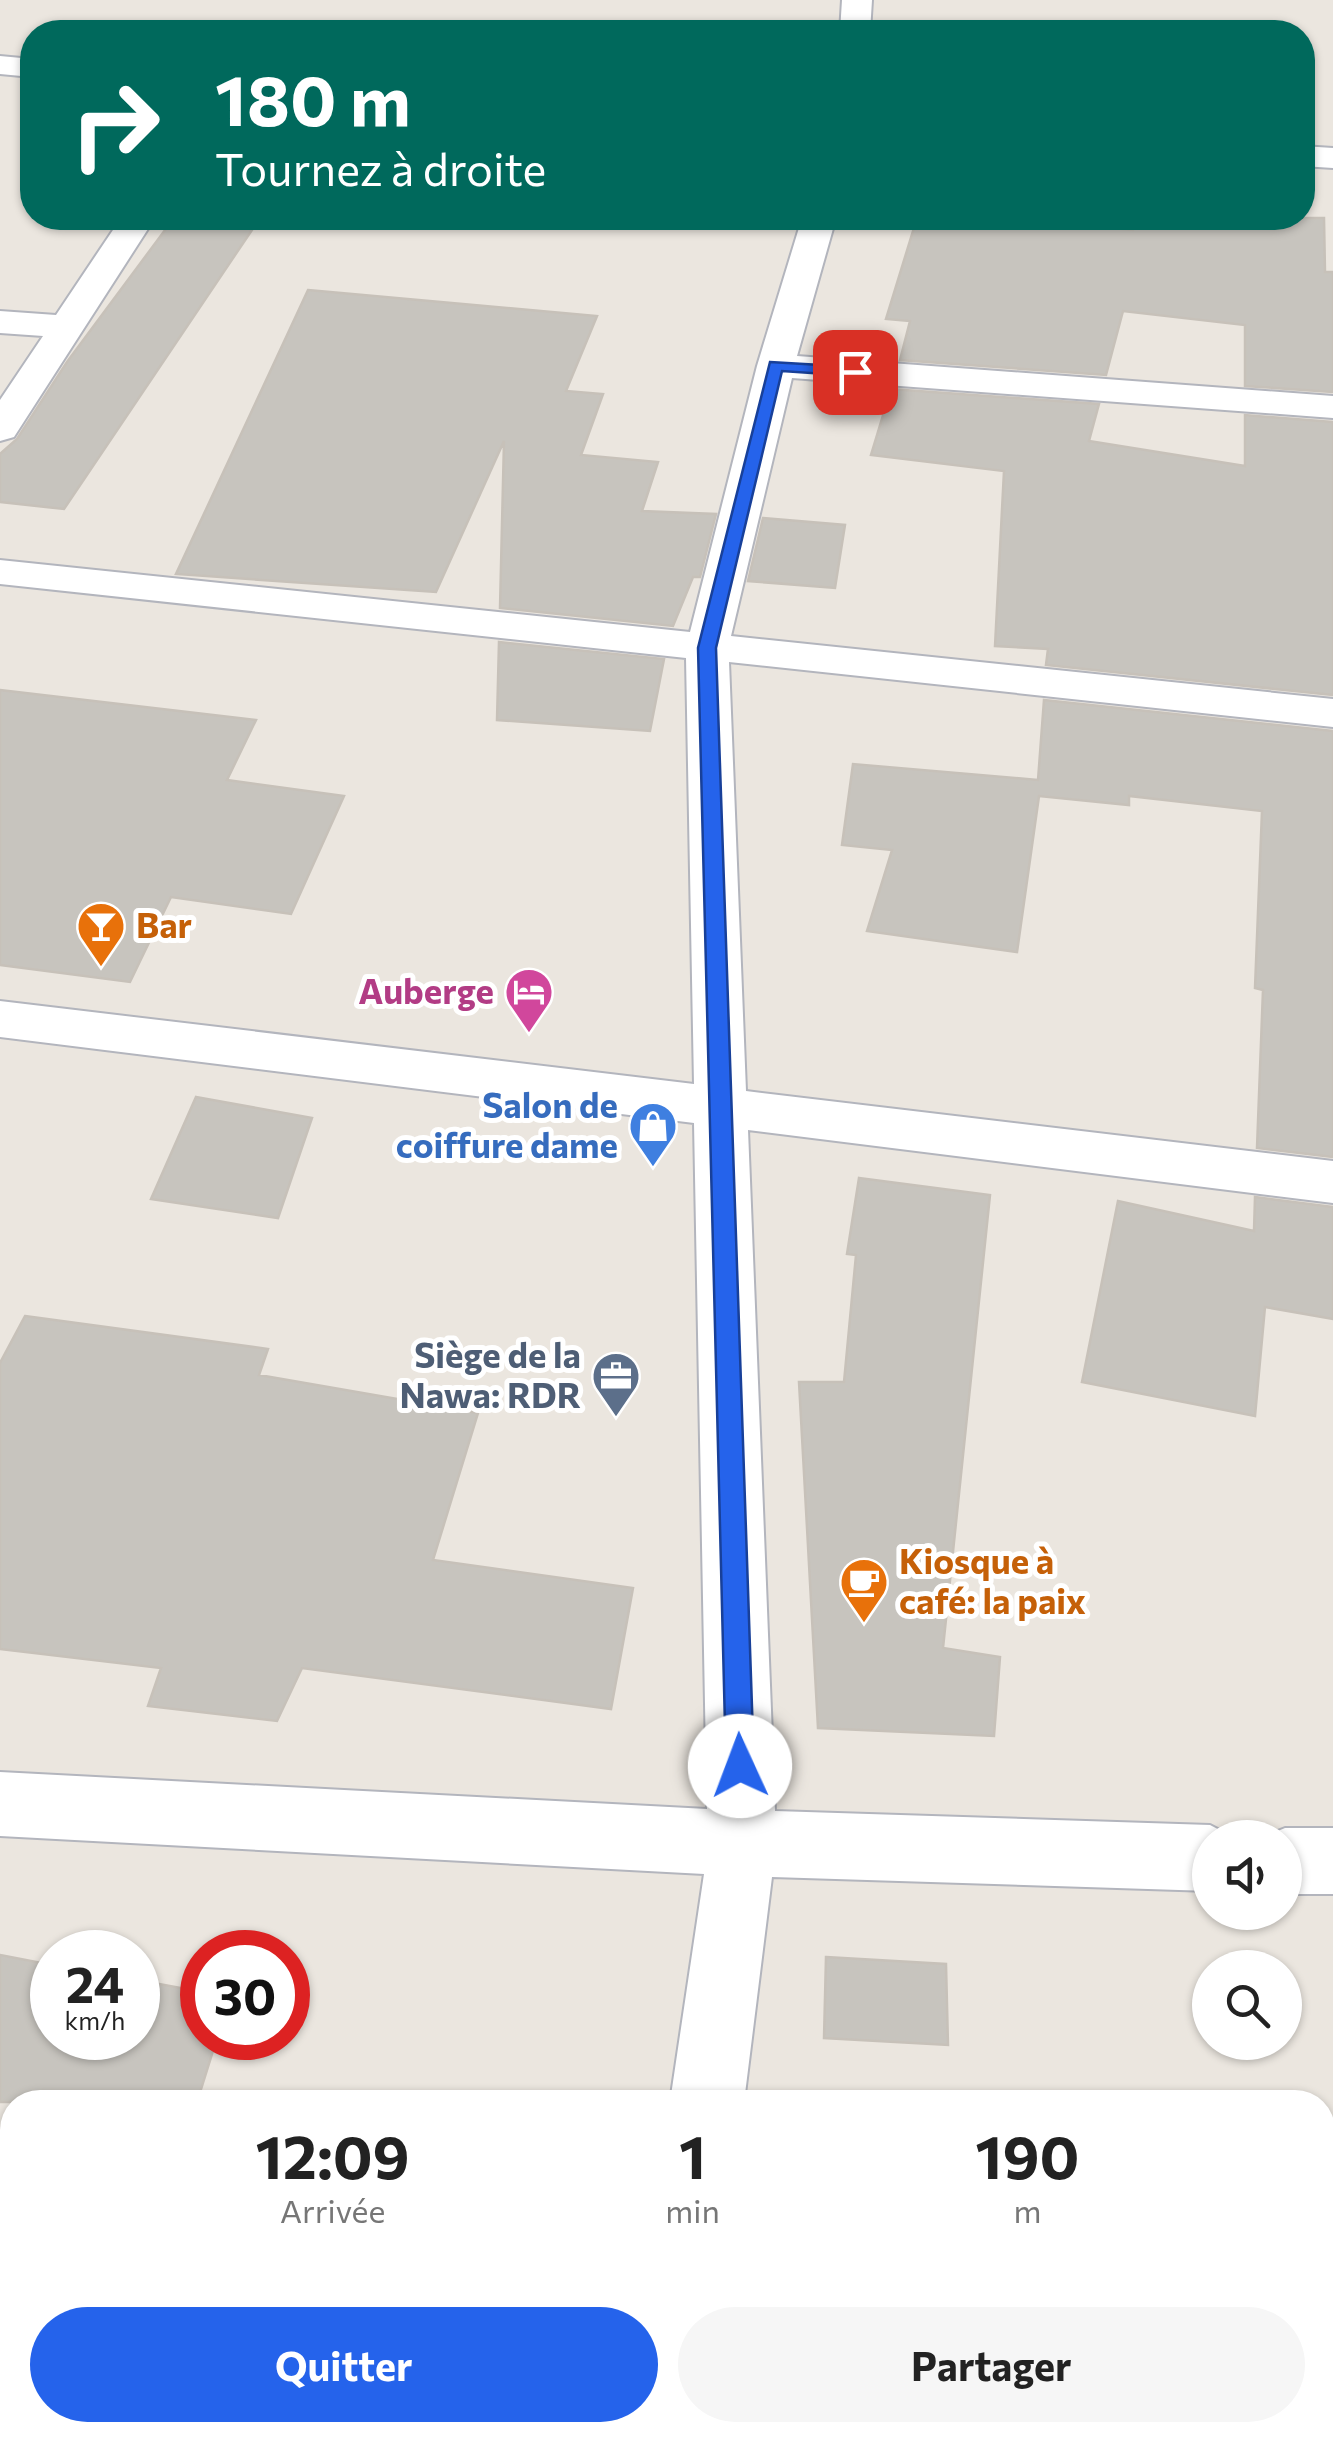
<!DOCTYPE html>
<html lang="fr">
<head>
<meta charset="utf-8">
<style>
  body { margin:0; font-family:Commissioner,sans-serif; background:#f6f6f6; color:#222; height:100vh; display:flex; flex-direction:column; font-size:38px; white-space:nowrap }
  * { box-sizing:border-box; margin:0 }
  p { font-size:32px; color:#767676 }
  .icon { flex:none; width:55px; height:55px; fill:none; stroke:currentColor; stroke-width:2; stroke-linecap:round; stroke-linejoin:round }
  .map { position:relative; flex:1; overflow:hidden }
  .details { position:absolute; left:0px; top:2090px; width:1335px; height:352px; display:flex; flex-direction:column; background:#fff; border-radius:40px 40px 0 0; box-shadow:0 2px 8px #0004 }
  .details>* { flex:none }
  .top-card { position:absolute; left:20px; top:20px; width:1295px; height:210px; border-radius:40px; box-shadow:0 2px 8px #0004; background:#00695c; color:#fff; overflow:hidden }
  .controls { position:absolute; left:1192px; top:1820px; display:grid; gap:20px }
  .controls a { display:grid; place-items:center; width:110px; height:110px; border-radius:50%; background:#fff; box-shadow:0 2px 8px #0004; font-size:50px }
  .speed { position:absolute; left:30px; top:1930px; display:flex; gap:20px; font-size:50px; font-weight:700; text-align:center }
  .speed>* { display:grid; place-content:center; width:130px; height:130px; border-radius:50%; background:#fff; box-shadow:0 2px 8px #0004; line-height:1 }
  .speed small { font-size:25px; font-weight:400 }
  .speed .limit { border:15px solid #d22; background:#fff; color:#111 }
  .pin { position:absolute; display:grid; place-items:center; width:85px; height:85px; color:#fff; margin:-42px; border-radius:20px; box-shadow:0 5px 15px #0006 }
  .me { position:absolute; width:110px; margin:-55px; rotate:358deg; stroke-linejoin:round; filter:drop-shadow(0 0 8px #0008) }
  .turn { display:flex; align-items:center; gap:35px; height:210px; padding:0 30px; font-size:45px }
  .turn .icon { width:130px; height:130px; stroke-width:2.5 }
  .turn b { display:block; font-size:70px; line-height:85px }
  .eta { display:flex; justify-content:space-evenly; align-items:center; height:170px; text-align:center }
  .eta b { font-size:60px; font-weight:700; line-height:70px }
  .primary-button { display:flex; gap:20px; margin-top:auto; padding:20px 30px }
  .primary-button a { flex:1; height:115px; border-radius:60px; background:#2563eb; color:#fff; font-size:40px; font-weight:700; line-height:115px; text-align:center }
  .primary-button a+a { background:#f6f6f6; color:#222 }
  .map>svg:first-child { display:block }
  .building { fill:#c7c4be; stroke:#c7c1b9; stroke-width:2.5 }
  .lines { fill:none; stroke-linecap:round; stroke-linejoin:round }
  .minor-casing { stroke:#b3b5bd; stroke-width:4 }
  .minor { fill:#fff; fill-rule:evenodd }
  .route { fill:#2563eb; stroke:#184099; stroke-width:2.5 }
  .labels { text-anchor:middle; stroke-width:10; stroke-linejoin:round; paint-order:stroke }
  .food-label { font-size:35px; font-weight:bold; fill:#c56008; stroke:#fff; text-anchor:start }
  .hotel-label { font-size:35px; font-weight:bold; fill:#b23c85; stroke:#fff; text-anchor:end }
  .shop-label { font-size:35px; font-weight:bold; fill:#366cbe; stroke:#fff; text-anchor:end }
  .service-label { font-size:35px; font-weight:bold; fill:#4e5e75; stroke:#fff; text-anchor:end }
</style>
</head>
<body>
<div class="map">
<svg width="1333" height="2442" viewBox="0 0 1333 2442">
  <rect width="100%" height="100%" fill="#ebe6df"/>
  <path class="building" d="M 174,218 L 260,218 L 64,509 L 0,502 L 0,454 L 17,439 L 67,362 Z
    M 917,218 L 1010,218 L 1133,230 L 1135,218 L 1324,218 L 1325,272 L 1333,272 L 1333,392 L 1245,386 L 1245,325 L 1123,311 L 1106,375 L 900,360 L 910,321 L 886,319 Z
    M 308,290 L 597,316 L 566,391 L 603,394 L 581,455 L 658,462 L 642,511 L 716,514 L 700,577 L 693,577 L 673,626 L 500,608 L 504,441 L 436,592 L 176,574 Z
    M 891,389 L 1099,404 L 1089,441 L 1245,466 L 1245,415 L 1333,422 L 1333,695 L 1046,665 L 1048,649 L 995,646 L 1004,471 L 871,455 Z
    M 763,518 L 845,525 L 835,588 L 748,581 Z
    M 499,642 L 664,659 L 650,731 L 497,720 Z
    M 0,690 L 256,720 L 227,780 L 344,796 L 291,914 L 171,897 L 130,982 L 0,965 Z
    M 1044,700 L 1333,731 L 1333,1157 L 1257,1148 L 1263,990 L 1255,988 L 1262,811 L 1129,796 L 1129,805 L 1039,796 L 1017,952 L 867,931 L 892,850 L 842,845 L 853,764 L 1038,780 Z
    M 196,1097 L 312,1118 L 278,1218 L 151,1199 Z
    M 859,1178 L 990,1195 L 943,1648 L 1000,1657 L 994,1736 L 818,1728 L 799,1382 L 844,1382 L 856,1255 L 847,1254 Z
    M 1255,1197 L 1333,1207 L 1333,1319 L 1265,1307 L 1255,1416 L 1082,1382 L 1118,1201 L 1254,1231 Z
    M 25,1316 L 268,1349 L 259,1375 L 478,1413 L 433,1560 L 633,1588 L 611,1709 L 302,1668 L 277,1721 L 148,1706 L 161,1668 L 0,1649 L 0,1363 Z
    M 0,1955 L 52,1965 L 52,2038 L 138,2038 L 138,1980 L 202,1992 L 202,2038 L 217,2038 L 197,2102 L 0,2102 Z
    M 826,1957 L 946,1964 L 948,2045 L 824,2038 Z"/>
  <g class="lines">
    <g class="minor-casing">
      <path id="minor" d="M 842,0 L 872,0 L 870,32 L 840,32 Z
        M 0,56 L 32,59 L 32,77 L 0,74 Z
        M 1302,146 L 1333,148 L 1333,168 L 1302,166 Z
        M 121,218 L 155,218 L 14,437 L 0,441 L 0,400 L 43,336 L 0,333 L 0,311 L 56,315 Z
        M 802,218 L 836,218 L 797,356 L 1333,396 L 1333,418 L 792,378 L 731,636 L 1333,699 L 1333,727 L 729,662 L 746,1091 L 1333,1161 L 1333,1203 L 748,1130 L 775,1811 L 1210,1825 L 1235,1838 L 1210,1838 L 1210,1891 L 772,1877 L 744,2102 L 670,2102 L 704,1874 L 0,1836 L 0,1772 L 707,1809 L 694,1123 L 0,1037 L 0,1001 L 694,1084 L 686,658 L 0,584 L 0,560 L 690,632 L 757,366 Z
        M 1285,1828 L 1333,1828 L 1333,1894 L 1285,1894 L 1285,1838 L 1261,1838 Z
        M 622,2430 L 702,2430 L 700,2442 L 620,2442 Z"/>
    </g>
    <use href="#minor" class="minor"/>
  </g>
  <path class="route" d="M 770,362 L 855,367 L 863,372 L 855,376 L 782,371 L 716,648 L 754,1766 L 750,1775 L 740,1778 L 730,1775 L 726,1766 L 698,648 Z"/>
  <defs>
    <g id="bar-pin" transform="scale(2.5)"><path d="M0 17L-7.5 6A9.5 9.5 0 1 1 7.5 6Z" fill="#e8710a" stroke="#fff"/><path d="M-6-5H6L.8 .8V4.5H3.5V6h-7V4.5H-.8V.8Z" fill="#fff"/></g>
    <g id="hotel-pin" transform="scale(2.5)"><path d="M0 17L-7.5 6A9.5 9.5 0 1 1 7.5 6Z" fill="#d1479c" stroke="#fff"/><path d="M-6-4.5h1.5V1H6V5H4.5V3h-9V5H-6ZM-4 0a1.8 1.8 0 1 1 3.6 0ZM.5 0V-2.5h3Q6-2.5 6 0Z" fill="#fff"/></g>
    <g id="shop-pin" transform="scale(2.5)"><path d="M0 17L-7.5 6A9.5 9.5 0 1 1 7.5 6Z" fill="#3f7fe0" stroke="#fff"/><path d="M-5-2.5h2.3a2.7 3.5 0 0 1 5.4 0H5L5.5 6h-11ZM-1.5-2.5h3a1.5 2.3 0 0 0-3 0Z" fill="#fff"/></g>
    <g id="office-pin" transform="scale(2.5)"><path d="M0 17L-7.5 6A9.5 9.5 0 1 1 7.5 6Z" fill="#5c6f8a" stroke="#fff"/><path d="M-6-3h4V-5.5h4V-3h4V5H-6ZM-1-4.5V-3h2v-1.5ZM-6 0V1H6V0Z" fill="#fff"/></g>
    <g id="cafe-pin" transform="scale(2.5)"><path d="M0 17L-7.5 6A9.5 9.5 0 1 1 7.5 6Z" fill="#e8710a" stroke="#fff"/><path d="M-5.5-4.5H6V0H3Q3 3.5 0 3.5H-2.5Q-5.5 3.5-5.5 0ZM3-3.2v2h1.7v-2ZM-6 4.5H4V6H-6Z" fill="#fff"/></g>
  </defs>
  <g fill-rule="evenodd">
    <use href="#bar-pin" x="101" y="926"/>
    <use href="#hotel-pin" x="529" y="992"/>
    <use href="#shop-pin" x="653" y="1126"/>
    <use href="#office-pin" x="616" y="1376"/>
    <use href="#cafe-pin" x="864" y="1582"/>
  </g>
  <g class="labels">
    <g class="food-label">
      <text x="136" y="938">Bar</text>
      <text x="899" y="1574">Kiosque à<tspan x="899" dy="40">café: la paix</tspan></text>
    </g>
    <g class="hotel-label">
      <text x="494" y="1004">Auberge</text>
    </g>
    <g class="shop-label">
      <text x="618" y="1118">Salon de<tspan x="618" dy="40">coiffure dame</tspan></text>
    </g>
    <g class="service-label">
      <text x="581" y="1368">Siège de la<tspan x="581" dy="40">Nawa: RDR</tspan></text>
    </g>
  </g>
</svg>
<div class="controls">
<a><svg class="icon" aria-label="sound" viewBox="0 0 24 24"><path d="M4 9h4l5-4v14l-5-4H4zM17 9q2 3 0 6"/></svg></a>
<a><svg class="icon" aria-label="search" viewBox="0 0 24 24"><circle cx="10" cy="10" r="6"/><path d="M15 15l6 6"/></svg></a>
</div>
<div class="speed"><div>24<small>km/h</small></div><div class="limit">30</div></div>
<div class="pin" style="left:855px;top:372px;background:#d93025"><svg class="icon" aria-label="arrive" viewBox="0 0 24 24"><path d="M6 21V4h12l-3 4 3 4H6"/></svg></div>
<svg class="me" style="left:740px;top:1766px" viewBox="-20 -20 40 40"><circle r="19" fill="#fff"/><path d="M0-13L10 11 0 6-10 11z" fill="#2563eb"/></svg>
<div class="top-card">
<div class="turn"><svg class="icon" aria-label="right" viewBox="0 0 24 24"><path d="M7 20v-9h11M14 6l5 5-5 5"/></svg><div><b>180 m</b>Tournez à droite</div></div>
</div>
<section class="details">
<div class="eta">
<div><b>12:09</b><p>Arrivée</p></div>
<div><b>1</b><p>min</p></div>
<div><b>190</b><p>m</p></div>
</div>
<div class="primary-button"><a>Quitter</a><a>Partager</a></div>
</section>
</div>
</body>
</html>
